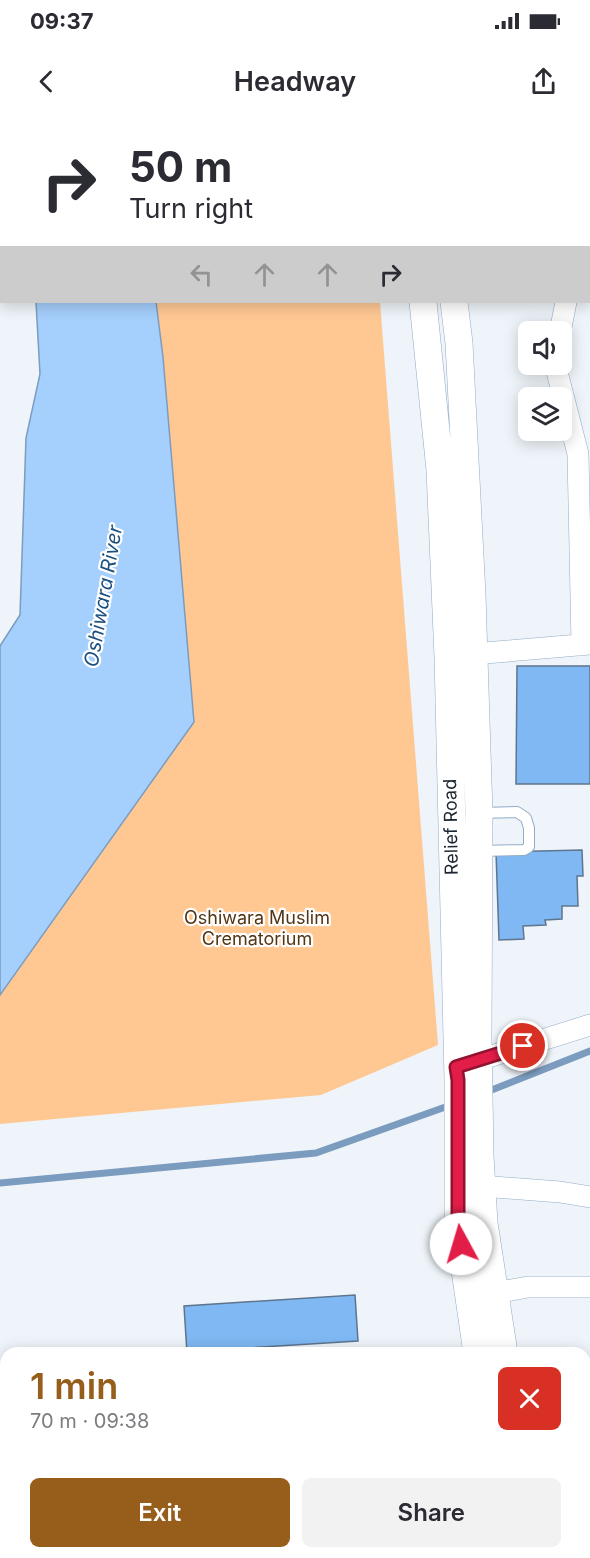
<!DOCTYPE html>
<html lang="en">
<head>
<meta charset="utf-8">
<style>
  body { margin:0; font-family:Inter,sans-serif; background:#f2f2f3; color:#2b2b33; height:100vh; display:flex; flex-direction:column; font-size:22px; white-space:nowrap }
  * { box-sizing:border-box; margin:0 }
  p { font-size:20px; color:#7c7c81 }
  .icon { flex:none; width:33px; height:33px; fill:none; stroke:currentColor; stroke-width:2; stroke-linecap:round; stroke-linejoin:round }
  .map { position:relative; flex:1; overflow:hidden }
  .panel { position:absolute; left:0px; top:1227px; width:591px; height:212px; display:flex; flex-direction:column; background:#fff; border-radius:18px 18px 0 0; box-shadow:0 3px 15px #0003 }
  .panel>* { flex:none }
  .banner { position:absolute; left:0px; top:0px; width:591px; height:183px; box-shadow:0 3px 15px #0003; background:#fff; color:#2b2b33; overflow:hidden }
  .tools { position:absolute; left:518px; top:201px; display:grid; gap:12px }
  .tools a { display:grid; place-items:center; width:54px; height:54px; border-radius:9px; background:#fff; box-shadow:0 3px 15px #0003; font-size:30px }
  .pin { position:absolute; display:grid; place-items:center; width:51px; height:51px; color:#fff; margin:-26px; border:3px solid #fff; border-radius:50%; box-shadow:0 2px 6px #0007 }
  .me { position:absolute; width:66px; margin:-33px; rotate:354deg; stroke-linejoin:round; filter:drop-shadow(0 0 4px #0008) }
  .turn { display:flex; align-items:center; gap:21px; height:126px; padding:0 30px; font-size:27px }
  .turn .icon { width:78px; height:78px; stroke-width:2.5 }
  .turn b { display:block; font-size:42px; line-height:51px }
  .lanes { display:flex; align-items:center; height:57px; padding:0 30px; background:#0003; justify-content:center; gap:30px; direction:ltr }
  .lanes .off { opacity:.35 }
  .round { display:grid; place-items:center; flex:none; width:63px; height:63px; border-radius:9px; background:#f2f2f3 }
  .summary { display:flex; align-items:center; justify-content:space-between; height:102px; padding:0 30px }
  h1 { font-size:36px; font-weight:600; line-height:45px; color:#975e1b }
  .primary-button { display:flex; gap:12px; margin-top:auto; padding:12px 30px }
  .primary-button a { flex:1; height:69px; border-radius:9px; background:#975e1b; color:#fff; font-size:24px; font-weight:600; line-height:69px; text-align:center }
  .primary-button a+a { background:#f2f2f3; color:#2b2b33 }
  .status { display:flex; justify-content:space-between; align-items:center; height:42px; padding:0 30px; background:#fff; direction:ltr }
  .status svg { height:16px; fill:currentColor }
  header { display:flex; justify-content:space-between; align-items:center; height:78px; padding:0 30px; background:#fff; font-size:27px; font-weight:600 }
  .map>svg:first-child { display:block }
  .green { fill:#ffc893 }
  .water { fill:#a5cffc; stroke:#7c9cbf; stroke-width:1.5 }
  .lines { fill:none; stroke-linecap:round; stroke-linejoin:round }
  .stream { stroke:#7c9cbf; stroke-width:7 }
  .building { fill:#7fb8f3; stroke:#5d758f; stroke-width:1.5 }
  .service-casing { stroke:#92acc7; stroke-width:12 }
  .minor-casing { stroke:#92acc7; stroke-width:22 }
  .tertiary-casing { stroke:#92acc7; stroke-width:28 }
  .service { stroke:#fff; stroke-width:10 }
  .minor { stroke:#fff; stroke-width:21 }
  .tertiary { stroke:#fff; stroke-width:27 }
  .route-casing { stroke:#92132f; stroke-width:15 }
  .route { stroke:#e11d48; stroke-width:10 }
  .labels { text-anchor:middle; stroke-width:4.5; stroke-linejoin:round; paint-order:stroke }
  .street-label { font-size:18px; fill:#1c2631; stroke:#fff }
  .park-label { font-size:18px; fill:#543514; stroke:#fff }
  .water-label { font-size:20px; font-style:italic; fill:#1d507f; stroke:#fff }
</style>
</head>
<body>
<div class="status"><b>09:37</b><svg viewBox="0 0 49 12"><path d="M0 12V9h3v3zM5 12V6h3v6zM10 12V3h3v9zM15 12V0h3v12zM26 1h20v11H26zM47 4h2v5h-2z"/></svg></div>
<header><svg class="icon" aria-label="back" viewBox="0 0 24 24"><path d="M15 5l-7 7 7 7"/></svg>Headway<svg class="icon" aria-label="share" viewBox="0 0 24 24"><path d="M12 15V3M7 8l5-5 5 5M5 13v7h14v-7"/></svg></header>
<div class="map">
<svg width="590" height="1438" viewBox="0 0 590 1438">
  <rect width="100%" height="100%" fill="#eef4f9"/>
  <path class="green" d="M 156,182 L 380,182 L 438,925 L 321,975 L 0,1004 L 0,875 L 193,602 L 163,237 Z"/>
  <path class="water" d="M 36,182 L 156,182 L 163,237 L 194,602 L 0,875 L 0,526 L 20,495 L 26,318 L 40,254 Z"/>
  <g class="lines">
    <path class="stream" d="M 484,973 L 590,931
      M 0,1063 L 316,1033 L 451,985"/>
  </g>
  <path class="building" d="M 517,546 L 590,546 L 590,664 L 516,664 Z
    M 582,730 L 583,756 L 577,756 L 578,786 L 562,786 L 562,799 L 545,800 L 546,805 L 523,806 L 524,819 L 499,820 L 496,732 Z
    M 355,1175 L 358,1221 L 232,1229 L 232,1233 L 187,1233 L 184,1186 Z
    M 0,1430 L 6,1432 L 119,1432 L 120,1438 L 0,1438 Z"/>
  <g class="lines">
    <g class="service-casing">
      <path id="service" d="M 479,693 L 517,692 L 526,698 L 529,708 L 529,727 L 524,730 L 480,731"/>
    </g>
    <g class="minor-casing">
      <path id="minor" d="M 581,2 L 582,0
        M 560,212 L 566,182
        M 555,244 L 578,334 L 582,525
        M 473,534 L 590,524
        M 466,944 L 590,905
        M 468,1065 L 560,1072 L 590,1077
        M 495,1173 L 528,1167 L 590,1167
        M 0,1426 L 6,1425
        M 125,1432 L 126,1438
        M 152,1432 L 152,1438"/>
    </g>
    <g class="tertiary-casing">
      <path id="tertiary" d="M 406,0 L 406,2
        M 435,0 L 435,2
        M 423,182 L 440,350 L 448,537 L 458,960 L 458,1102 L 477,1233
        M 454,182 L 459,223 L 472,475 L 479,693 L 478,916 L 480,1036 L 484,1103 L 504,1233
        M 506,1432 L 506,1438
        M 535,1432 L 535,1438"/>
    </g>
    <use href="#service" class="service"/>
    <use href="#minor" class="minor"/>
    <use href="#tertiary" class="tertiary"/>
  </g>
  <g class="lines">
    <g class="route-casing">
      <path id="route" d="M 461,1124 L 458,1102 L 458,960 L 456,947 L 523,926"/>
    </g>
    <use href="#route" class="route"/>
  </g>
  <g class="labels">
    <g class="street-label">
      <text transform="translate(451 707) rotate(-91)" y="6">Relief Road</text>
    </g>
    <g class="park-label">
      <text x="257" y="804">Oshiwara Muslim<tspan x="257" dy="21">Crematorium</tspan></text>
    </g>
    <g class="water-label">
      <text transform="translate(103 476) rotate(-80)" y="7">Oshiwara River</text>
    </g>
  </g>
</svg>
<div class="tools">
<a><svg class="icon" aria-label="sound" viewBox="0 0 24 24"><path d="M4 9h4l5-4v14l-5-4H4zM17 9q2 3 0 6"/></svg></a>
<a><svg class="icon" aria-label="layers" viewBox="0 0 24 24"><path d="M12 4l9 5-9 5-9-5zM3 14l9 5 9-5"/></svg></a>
</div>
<div class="pin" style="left:523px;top:926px;background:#d93025"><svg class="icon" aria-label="arrive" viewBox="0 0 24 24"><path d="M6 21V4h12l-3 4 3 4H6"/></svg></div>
<svg class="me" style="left:461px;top:1124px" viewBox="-20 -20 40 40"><circle r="19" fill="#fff"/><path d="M0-13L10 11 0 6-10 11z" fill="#e11d48"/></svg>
<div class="banner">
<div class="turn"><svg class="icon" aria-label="right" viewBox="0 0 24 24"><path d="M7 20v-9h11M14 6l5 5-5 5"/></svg><div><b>50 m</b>Turn right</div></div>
<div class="lanes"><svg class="icon off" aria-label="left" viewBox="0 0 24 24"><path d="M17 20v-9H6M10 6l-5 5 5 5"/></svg><svg class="icon off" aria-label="ahead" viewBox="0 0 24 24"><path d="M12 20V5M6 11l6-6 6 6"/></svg><svg class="icon off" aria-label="ahead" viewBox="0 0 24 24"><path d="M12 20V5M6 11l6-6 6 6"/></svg><svg class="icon" aria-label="right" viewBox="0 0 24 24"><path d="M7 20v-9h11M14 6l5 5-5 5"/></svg></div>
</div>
<section class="panel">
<div class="summary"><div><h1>1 min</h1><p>70 m · 09:38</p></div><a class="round" style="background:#d93025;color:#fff"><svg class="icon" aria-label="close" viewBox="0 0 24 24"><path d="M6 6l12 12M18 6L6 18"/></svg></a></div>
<div class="primary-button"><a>Exit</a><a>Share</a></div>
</section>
</div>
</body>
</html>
